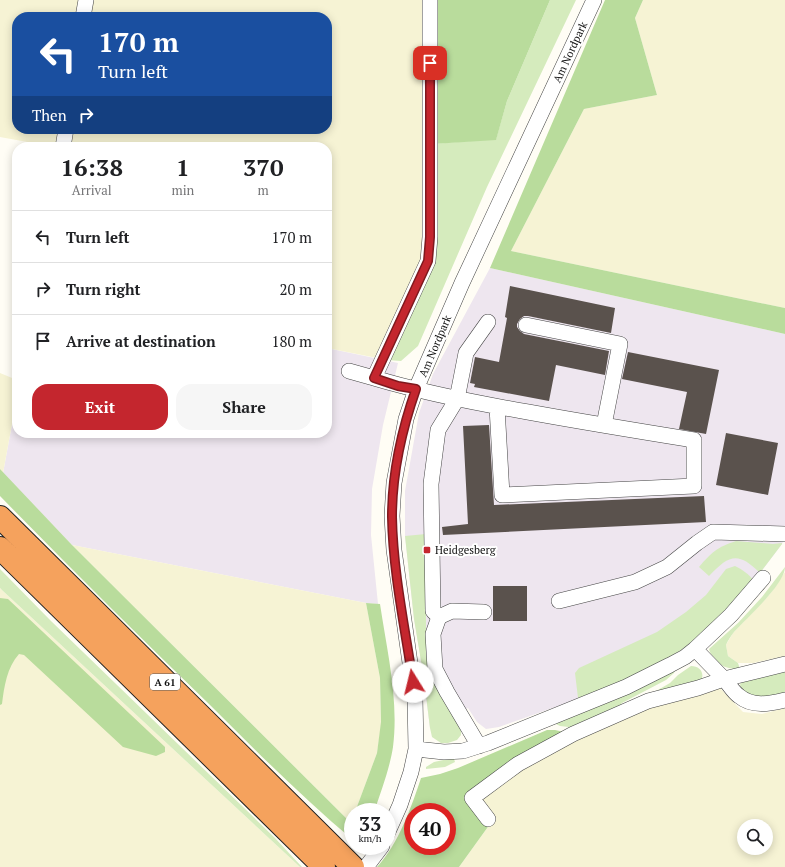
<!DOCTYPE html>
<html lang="en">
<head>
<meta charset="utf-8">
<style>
  body { margin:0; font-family:"PT Serif",serif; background:#f6f6f6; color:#202124; height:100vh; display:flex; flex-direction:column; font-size:15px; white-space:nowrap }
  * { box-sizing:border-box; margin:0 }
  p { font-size:13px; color:#757577 }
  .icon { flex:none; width:22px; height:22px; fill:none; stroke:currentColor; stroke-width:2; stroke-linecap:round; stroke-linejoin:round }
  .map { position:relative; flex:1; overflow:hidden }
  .drawer { position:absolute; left:12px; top:142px; width:320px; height:296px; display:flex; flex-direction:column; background:#fff; border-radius:16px; box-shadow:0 2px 10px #0003 }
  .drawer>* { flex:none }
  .hud { position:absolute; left:12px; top:12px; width:320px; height:122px; border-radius:16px; box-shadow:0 2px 10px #0003; background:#1a4fa0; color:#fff; overflow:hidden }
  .controls { position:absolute; left:737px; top:819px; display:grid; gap:8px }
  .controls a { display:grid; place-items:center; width:36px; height:36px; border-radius:50%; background:#fff; box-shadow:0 2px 10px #0003; font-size:20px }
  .speed { position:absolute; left:344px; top:803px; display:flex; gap:8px; font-size:20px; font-weight:700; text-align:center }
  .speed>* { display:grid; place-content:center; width:52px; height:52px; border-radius:50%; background:#fff; box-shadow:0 2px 10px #0003; line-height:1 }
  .speed small { font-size:10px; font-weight:400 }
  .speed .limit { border:6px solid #d22; background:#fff; color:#111 }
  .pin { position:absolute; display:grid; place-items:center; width:34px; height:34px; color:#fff; margin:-17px; border-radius:8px; box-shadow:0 2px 6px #0006 }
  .me { position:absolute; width:44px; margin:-22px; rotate:351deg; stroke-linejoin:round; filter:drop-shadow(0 0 3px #0008) }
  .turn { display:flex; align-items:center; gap:14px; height:84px; padding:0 20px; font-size:18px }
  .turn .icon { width:52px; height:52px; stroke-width:2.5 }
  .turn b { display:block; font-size:28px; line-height:34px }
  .then { display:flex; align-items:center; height:38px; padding:0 20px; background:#0003; gap:8px; font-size:15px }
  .eta { display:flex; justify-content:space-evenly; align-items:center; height:68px; text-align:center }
  .eta b { font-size:24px; font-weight:600; line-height:28px }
  .primary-button { display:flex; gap:8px; margin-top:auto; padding:8px 20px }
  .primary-button a { flex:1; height:46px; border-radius:16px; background:#c4262e; color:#fff; font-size:16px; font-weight:600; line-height:46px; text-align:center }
  .primary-button a+a { background:#f6f6f6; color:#202124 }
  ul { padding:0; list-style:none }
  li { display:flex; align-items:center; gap:12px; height:52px; padding:0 20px; border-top:1px solid #e0e0e0 }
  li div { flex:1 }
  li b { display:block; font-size:15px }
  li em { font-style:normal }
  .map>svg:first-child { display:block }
  .industrial { fill:#eee6ef }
  .farmland { fill:#f6f3d4; fill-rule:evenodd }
  .green { fill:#d5ebbd }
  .forest { fill:#b9dc9c; fill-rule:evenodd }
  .building { fill:#5a524d }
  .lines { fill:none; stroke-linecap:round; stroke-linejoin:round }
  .minor-casing { stroke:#444; stroke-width:16 }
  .highway-casing { stroke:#222; stroke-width:24 }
  .minor { stroke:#fff; stroke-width:15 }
  .highway { stroke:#f5a25d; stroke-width:22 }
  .route-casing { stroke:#7f191e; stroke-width:10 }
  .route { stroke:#c4262e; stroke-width:7 }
  .poi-dot { fill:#c4262e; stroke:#fff; stroke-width:1.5 }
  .labels { text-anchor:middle; stroke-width:4; stroke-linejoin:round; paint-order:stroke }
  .shield { fill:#fff; stroke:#585858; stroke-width:1 }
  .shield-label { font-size:10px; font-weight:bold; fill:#111 }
  .street-label { font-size:11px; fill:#111; stroke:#fff }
  .poi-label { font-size:11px; fill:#111; stroke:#fff; text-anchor:start }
</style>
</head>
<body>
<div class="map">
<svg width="785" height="867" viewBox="0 0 785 867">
  <rect width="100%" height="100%" fill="#fffdf5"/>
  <path class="industrial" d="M 490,268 L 785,334 L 785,537 L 782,544 L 754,581 L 578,699 L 499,727 L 486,729 L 477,722 L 468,708 L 430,728 L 422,666 L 414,619 L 405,536 L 405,491 L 419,413 L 433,374 Z
    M 327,348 L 398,363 L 383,425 L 372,489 L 371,535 L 378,604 L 366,603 L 72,545 L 3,473 L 17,397 L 17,433 L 327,433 Z"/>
  <path class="farmland" d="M 0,0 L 84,0 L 82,17 L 17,17 L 17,129 L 64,129 L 61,147 L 55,147 L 0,137 Z
    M 88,0 L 427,0 L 427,268 L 387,360 L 327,348 L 327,147 L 65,147 L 67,129 L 327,129 L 327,17 L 85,17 Z
    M 643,0 L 785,0 L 785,308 L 511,251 L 584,109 L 657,95 L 635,18 Z
    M 0,373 L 17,380 L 17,397 L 3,473 L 0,469 Z
    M 72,545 L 366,603 L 380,678 L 381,726 L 377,753 L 355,812 L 353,812 L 353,818 L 351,823 Z
    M 785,572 L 785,656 L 753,663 L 738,663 L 728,656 L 726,645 L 733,633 L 770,594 Z
    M 0,588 L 3,591 L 300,867 L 0,867 Z
    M 719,687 L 743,712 L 762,714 L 785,708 L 785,867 L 459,867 L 493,820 L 479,802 L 536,757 L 645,707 ZM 744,826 L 766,826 L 766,848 L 744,848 Z"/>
  <path class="green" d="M 550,0 L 576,0 L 487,187 L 418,346 L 401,361 L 387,360 L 422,282 L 433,144 L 496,139 L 507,101 Z
    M 426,534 L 426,655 L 433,681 L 461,729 L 461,735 L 457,740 L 448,743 L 441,743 L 432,737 L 430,728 L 424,679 L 414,619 L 405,536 Z
    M 736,541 L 773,544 L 782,543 L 782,544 L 760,573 C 738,551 729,555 709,576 L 699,567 C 711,553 717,547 736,541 Z
    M 735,566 C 743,570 749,574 754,581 L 753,584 L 686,647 L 660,663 L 623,681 L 578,698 L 575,673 L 579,668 L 657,632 L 686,612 L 706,595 L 726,569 Z
    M 785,567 C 785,584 747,618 734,632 C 731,636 728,640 726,645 L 728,656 L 738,663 L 740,669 C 727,669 721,667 714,657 C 711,654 710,653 709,649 L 738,623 L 762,597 Z
    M 0,569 L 51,621 L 275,838 L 302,867 L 300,867 L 3,591 L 0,588 Z
    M 691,666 C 700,666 705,673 701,681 L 628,703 L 656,691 L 670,683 L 678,675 Z
    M 785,668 L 785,697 C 767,698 752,702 740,686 L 741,681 Z
    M 675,670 L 674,673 L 666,680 L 622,703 L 613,713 L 577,728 L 560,726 L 554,723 Z
    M 448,759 L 454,759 L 455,762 L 445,767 L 426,769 L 426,767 L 434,762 Z"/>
  <path class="forest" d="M 434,0 L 550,0 L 507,101 L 496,140 L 433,144 Z
    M 605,0 L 643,0 L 635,18 L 657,95 L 584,109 L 511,251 L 785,308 L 785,334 L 490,268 Z
    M 0,469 L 72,545 L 351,823 L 353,818 L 353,840 C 303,798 256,751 210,705 C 139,636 69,567 0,496 Z
    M 0,598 L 8,599 L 165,747 L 165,752 L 156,756 L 123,747 L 24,655 L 19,654 C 7,667 4,687 2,704 L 0,705 Z
    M 366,603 L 380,604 C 387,651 399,700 393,747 C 390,767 381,792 374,812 L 355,812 L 377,753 L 381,722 L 380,678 Z
    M 547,730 L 555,730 L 564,732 L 465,797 L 490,824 L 459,867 L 377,867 C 399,843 411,808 421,778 L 440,774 L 458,768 ZM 413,812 L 447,812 L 447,846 L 413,846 Z"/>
  <path class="building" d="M 510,286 L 615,308 L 611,333 L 528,316 L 524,316 L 520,319 L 517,324 L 517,327 L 520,331 L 524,334 L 609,351 L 605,375 L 556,365 L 549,401 L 474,387 L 475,384 L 470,383 L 475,357 L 499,362 L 507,318 L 505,317 Z
    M 628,352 L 719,370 L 706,434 L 679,429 L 687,392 L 622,379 Z
    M 489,425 L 494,505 L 704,496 L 706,522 L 443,535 L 442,527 L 468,524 L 463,426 Z
    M 726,433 L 778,443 L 768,495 L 716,485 Z
    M 493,586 L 527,586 L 527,621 L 493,621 Z"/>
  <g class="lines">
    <g class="minor-casing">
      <path id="minor" d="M 430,0 L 430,237 L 428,261 L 374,378 C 424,393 476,403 528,412 C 583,422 638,431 694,440 L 694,486 L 502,495 L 497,407
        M 83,17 L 86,0
        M 63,147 L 66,129
        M 526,325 L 620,344 L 604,425
        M 349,371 L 374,378
        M 559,601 L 635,582 L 667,567 L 697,543 L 713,532 L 785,534
        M 439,617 L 433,611 L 431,484 L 438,430 L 457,399 L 466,353 L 488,322
        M 695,649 L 724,679 L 785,664
        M 479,746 L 447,692 L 435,669 L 433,634 L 439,617 L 452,611 L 484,612
        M 416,749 L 444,752 L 463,751 L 488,743 L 626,687 L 670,665 L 685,657 L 695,649 L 731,615 L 763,578
        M 488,819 L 472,798 L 518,764 L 573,734 L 648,701 L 698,688 L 724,679 C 729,684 733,692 739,696 C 752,707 769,704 785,700
        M 387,834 L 400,805 L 411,772 L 416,749 L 415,698 L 394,550 L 392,516 L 394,483 L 406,419 L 416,389 L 462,283 L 594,0
        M 366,867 L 382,846"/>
    </g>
    <g class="highway-casing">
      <path id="highway" d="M 0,517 L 353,867
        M 0,548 L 324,867"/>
    </g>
    <use href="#minor" class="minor"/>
    <use href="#highway" class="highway"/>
  </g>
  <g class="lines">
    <g class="route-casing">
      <path id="route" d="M 413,682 C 405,628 393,572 392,517 C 392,474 402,429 416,389 L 398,386 L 374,378 L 428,261 L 430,237 L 430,63"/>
    </g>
    <use href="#route" class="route"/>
  </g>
  <rect class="poi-dot" x="423" y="546" width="8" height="8" rx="2"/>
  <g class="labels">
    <rect class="shield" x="150" y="674" width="30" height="16" rx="3"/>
    <g class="shield-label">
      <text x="165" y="686">A 61</text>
    </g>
    <g class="street-label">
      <text transform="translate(570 52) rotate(-65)" y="4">Am Nordpark</text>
      <text transform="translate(435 346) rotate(-67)" y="4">Am Nordpark</text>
    </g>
    <g class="poi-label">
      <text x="435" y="554">Heidgesberg</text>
    </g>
  </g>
</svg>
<div class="controls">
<a><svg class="icon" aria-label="search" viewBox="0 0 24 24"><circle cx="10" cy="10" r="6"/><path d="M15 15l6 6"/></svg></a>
</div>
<div class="speed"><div>33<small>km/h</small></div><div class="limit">40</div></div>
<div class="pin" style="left:430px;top:63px;background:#d93025"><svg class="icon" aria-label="arrive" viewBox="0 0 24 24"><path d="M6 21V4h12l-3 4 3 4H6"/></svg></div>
<svg class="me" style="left:413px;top:682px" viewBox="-20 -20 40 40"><circle r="19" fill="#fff"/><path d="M0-13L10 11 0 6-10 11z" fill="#c4262e"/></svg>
<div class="hud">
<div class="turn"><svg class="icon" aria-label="left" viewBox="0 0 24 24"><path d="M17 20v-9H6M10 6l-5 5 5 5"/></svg><div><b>170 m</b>Turn left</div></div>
<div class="then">Then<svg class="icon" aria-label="right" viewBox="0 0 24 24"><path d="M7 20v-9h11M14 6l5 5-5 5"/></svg></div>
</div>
<section class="drawer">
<div class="eta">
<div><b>16:38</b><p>Arrival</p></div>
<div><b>1</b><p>min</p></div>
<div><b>370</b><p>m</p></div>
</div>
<ul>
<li><svg class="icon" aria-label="left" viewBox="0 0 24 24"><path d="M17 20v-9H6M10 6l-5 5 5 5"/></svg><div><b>Turn left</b></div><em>170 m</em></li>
<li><svg class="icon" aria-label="right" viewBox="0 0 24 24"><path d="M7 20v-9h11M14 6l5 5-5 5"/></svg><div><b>Turn right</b></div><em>20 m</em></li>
<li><svg class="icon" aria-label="arrive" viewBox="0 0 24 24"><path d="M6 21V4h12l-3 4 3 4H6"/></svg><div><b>Arrive at destination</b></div><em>180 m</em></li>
</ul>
<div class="primary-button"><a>Exit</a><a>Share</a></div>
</section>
</div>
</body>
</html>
